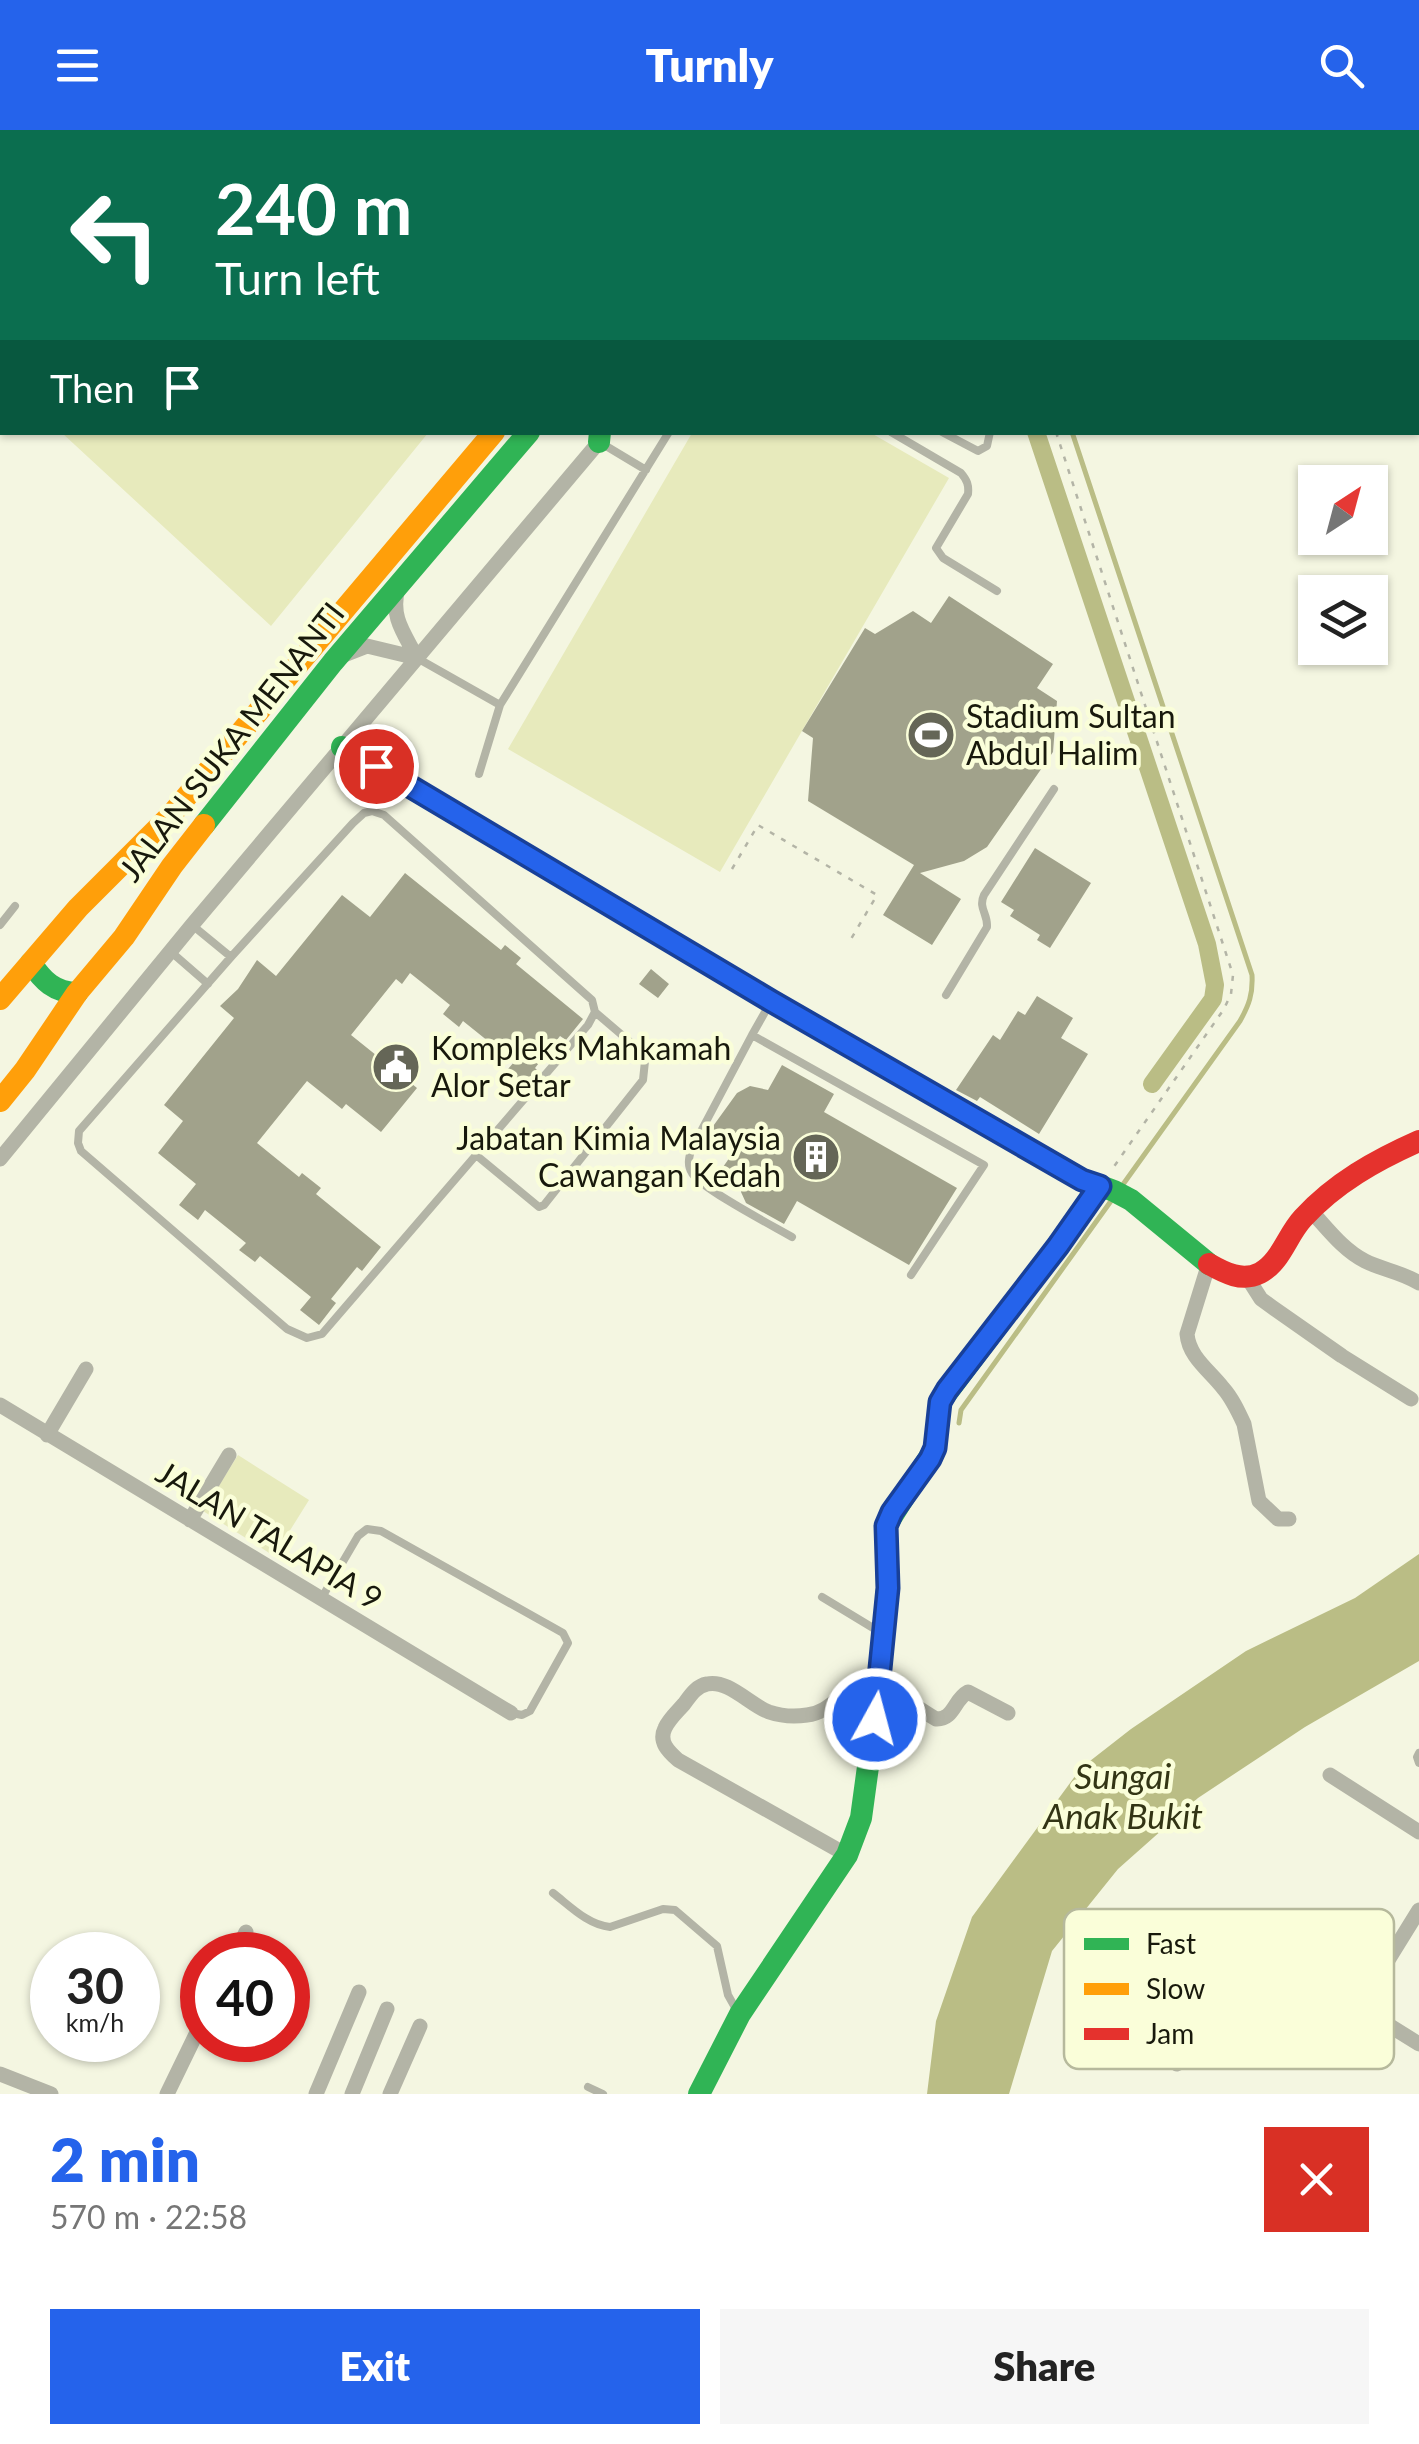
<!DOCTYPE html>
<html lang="en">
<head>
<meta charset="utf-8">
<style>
  body { margin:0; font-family:Lato,sans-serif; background:#f6f6f6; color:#222; height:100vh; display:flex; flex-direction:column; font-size:38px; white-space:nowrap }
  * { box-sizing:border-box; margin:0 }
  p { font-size:32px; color:#767676 }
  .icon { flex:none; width:55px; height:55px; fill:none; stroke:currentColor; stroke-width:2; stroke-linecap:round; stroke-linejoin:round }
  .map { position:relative; height:1964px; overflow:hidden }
  .side { display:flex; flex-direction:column; background:#fff; flex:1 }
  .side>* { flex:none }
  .guide { position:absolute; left:0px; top:0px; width:1420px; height:305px; box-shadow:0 2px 8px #0004; background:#0b6e4f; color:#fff; overflow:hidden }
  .needle { width:65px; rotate:36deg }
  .controls { position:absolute; left:1298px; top:335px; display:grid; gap:20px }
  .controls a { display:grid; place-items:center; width:90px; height:90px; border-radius:0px; background:#fff; box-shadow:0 2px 8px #0004; font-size:50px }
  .speed { position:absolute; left:30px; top:1802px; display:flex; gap:20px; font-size:50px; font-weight:700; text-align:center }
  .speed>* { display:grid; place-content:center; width:130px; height:130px; border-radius:50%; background:#fff; box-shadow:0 2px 8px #0004; line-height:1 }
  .speed small { font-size:25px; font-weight:400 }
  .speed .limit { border:15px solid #d22; background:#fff; color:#111 }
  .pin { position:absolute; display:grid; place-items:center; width:85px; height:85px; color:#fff; margin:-42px; border:5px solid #fff; border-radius:50%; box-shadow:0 2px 10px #0007 }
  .me { position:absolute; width:110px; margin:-55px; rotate:7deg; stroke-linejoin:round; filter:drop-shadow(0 0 8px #0008) }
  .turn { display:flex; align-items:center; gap:35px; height:210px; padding:0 50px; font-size:45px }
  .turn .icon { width:130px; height:130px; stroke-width:2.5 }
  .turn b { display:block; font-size:70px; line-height:85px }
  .then { display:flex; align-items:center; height:95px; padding:0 50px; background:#0003; gap:20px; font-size:38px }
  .round { display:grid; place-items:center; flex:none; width:105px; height:105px; border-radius:0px; background:#f6f6f6 }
  .headline { display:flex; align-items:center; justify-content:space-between; height:170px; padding:0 50px }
  h1 { font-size:60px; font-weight:800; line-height:75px; color:#2563eb }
  .button { display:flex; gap:20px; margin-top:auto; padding:20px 50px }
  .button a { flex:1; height:115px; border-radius:0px; background:#2563eb; color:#fff; font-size:40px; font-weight:800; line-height:115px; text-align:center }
  .button a+a { background:#f6f6f6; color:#222 }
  header { display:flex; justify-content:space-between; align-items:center; height:130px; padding:0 50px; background:#2563eb; color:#fff; font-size:45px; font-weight:800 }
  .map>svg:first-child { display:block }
  .green { fill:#e7eabc }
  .water { fill:#babd85 }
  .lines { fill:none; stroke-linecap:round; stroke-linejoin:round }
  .stream { stroke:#babd85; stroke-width:5 }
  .canal { stroke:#babd85; stroke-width:18 }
  .building { fill:#a1a28b }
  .path { stroke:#b3b4a6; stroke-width:2.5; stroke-dasharray:5 8; stroke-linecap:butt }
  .lane { stroke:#b3b4a6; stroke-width:8 }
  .street { stroke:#b3b4a6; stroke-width:15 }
  .fast { stroke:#30b455; stroke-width:22 }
  .slow { stroke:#ff9f0a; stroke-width:22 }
  .jam { stroke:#e5322d; stroke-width:22 }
  .route-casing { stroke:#184099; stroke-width:25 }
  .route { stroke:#2563eb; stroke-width:18 }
  .labels { text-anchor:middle; stroke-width:9; stroke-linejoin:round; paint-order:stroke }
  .poi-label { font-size:32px; fill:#18190c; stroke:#fafed9; text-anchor:start }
  .street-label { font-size:32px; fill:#18190c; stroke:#fafed9 }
  .water-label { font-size:35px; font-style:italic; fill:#333515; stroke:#fafed9 }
  .key { fill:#fafed9; stroke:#b6b99c; stroke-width:2.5 }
  .key-label { font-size:28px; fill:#18190c }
</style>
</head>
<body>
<header><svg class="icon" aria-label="menu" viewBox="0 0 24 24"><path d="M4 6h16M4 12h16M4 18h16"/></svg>Turnly<svg class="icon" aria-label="search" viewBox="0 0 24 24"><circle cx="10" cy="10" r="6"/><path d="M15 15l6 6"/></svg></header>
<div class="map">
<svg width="1419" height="1964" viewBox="0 0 1419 1964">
  <rect width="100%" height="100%" fill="#f4f6e1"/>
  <path class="green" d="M 52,0 L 674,0 L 672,2 L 50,2 Z
    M 62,303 L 428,303 L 271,496 Z
    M 692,303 L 871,303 L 949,348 L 720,742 L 508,619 Z
    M 238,1325 L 309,1370 L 274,1426 L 203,1381 Z"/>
  <path class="water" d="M 1419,1424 L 1419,1531 L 1305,1597 L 1198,1668 L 1118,1739 L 1052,1821 L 1009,1964 L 927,1964 L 936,1891 L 972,1787 L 1081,1638 L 1131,1599 L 1246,1521 L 1355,1468 Z"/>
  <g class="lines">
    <path class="stream" d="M 972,0 L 972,2
      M 1072,302 L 1252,845 C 1253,864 1249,875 1240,891 L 1124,1053
      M 959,1293 L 961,1280 L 1111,1071"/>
    <path class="canal" d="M 935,0 L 936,2
      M 1036,302 L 1207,814 L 1215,855 L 1213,869 L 1152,954"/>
  </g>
  <path class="building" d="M 949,466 L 1053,534 L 1037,558 L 1057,571 L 1053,622 L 987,717 L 964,731 L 920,743 L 961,769 L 932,815 L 883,785 L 914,735 L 808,671 L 813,608 L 802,601 L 865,498 L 875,504 L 913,481 L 931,493 Z
    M 1035,718 L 1091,753 L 1050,818 L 1037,810 L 1040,805 L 1010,786 L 1014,780 L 1001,772 Z
    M 405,743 L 501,820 L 505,815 L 521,828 L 516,834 L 583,889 L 566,910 L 560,906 L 535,938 L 538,941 L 522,960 L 503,945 L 514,932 L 463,891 L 459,897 L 443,884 L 450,875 L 410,843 L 402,854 L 396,849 L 351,905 L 417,958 L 381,1002 L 346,974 L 342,979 L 307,951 L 257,1013 L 299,1047 L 302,1043 L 321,1058 L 316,1064 L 381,1117 L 362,1141 L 357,1137 L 331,1169 L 336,1173 L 319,1195 L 300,1180 L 311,1167 L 260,1126 L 255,1132 L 239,1120 L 246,1113 L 205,1080 L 198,1090 L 179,1075 L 196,1054 L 158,1023 L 183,991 L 164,975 L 234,888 L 220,876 L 238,859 L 257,830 L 276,846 L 342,765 L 370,787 Z
    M 651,839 L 669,854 L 658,868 L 639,854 Z
    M 1037,866 L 1073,888 L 1061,908 L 1088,924 L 1039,1004 L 980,967 L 977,971 L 956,960 L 993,905 L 1000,910 L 1018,881 L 1025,885 Z
    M 782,935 L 834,964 L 824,982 L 957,1058 L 909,1135 L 797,1071 L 784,1094 L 746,1073 L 741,1062 L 743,1050 L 723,1037 L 737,1017 L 711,999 L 737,963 L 750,956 L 768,960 Z"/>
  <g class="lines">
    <path class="path" d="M 957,0 L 958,2
      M 1056,302 L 1233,845 L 1231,864 L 1224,879 L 1113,1038
      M 732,739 L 758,695 L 877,765 L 851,809"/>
    <path class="lane" d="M 897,0 L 900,2
      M 856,2 L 859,0
      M 891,302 L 961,343 C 967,350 969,355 968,364 L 936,418 L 943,428 L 997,461
      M 942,302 L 978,321 L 987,316 L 990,302
      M 601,313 L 646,340
      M 417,528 L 500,575
      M 479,644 L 500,575 L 669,302
      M 372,681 L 384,685 L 592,870 L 595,882 L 588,895 L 322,1204 L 307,1208 L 287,1199 L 81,1021 L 78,1013 L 79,1001 L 231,827 L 353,693 L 364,683 Z
      M 0,795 L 15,776
      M 192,795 L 231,827
      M 170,821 L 208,854
      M 946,865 L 987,797 C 988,784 978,778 984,765 L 1054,659
      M 752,905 L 769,875
      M 476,1025 L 539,1077 L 544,1075 L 643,950 L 645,931 L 643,923 L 595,882
      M 792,1107 C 773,1096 700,1058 692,1043 C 687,1035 689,1028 691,1020 L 752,905 L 984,1035 L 911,1145
      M 822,1467 L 878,1501
      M 321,1469 L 358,1406 L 367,1399 L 381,1401 L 563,1503 L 568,1513 L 530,1581 L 522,1585 L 512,1583
      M 1419,1623 L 1417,1627 L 1419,1633
      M 553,1763 C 570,1776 588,1795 610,1797 L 663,1779 L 675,1780 L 717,1816 L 728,1865 L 737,1881
      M 588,1957 L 603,1964"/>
    <path class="street" d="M 398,458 C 390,487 404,503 417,528
      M 344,525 L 367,516 L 417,528
      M 0,1029 L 192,795 L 599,312
      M 1311,1081 C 1327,1098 1343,1120 1365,1131 C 1383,1140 1402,1142 1419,1153
      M 1209,1133 L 1187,1204 C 1189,1227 1209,1240 1223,1258 C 1232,1268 1238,1281 1244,1294 L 1259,1371 L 1278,1389 L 1289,1389
      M 1247,1147 L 1261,1169 L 1272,1177 L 1342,1226 L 1411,1269
      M 0,1275 L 511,1583
      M 47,1305 L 86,1239
      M 190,1390 L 229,1325
      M 1330,1645 L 1419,1702
      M 847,1725 L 678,1630 C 669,1622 658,1612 665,1598 C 669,1589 678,1581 684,1574 C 690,1566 696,1556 707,1554 C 728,1549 750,1575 769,1582 C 781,1586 794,1587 807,1585 C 836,1582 843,1551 875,1556 C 893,1559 920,1580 936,1589 C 954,1590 954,1569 968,1562 L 1008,1583
      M 235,1825 L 246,1802
      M 1359,1877 L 1419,1780
      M 1177,1934 L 1245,1824 L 1254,1818 L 1265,1818 L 1419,1914
      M 0,1944 L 51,1964
      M 167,1964 L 202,1892
      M 316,1964 L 359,1862
      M 352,1964 L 387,1879
      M 390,1964 L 420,1896"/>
    <path class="fast" d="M 741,2 L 743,0
      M 783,2 L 785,0
      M 599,312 L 600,302
      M 342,617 L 771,871 L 1082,1049 L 1114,1061 L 1131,1070 L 1209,1134
      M 204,695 L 333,532 L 529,302
      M 31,833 C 43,851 54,862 77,863
      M 699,1964 L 740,1884 L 847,1725 L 861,1688 L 879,1556 L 887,1458 L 886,1396 L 935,1318 L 940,1272 L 1058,1116 L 1100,1056"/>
    <path class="slow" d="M 0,869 L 78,778 L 171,685 L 494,302
      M 0,971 L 25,940 L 77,863 L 124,807 L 172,736 L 204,695"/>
    <path class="jam" d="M 1209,1134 C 1225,1143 1242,1152 1260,1143 C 1281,1132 1287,1105 1303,1088 C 1335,1053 1376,1030 1419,1011"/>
  </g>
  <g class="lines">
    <g class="route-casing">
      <path id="route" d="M 376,636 L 771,871 L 1082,1050 L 1100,1056 L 1058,1116 L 947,1260 L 940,1272 L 935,1318 L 930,1329 L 892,1382 L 886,1396 L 888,1458 L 875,1589"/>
    </g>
    <use href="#route" class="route"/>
  </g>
  <defs>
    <g id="stadium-disc" transform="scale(2.5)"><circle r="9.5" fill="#656657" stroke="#fafed9"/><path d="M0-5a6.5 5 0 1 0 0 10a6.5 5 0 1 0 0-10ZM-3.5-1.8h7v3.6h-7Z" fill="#fff"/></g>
    <g id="civic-disc" transform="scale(2.5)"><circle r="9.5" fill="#656657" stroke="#fafed9"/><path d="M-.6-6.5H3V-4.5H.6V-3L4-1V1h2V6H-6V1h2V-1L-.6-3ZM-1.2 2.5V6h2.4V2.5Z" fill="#fff"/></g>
    <g id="building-disc" transform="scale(2.5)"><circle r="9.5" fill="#656657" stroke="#fafed9"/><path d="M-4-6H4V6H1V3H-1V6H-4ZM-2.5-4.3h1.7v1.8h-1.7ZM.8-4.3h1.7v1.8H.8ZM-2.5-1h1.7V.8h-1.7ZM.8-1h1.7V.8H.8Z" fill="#fff"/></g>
  </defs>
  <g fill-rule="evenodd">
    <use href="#stadium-disc" x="931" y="605"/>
    <use href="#civic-disc" x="396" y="937"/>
    <use href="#building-disc" x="816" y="1027"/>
  </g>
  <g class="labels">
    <g class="poi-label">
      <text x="966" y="598">Stadium Sultan<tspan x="966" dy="37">Abdul Halim</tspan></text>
      <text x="431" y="930">Kompleks Mahkamah<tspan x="431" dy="37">Alor Setar</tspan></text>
      <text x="781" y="1020" text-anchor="end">Jabatan Kimia Malaysia<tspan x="781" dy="37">Cawangan Kedah</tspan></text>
    </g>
    <g class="street-label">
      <text transform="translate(232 612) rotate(-52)" y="11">JALAN SUKA MENANTI</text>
      <text transform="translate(269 1406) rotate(31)" y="11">JALAN TALAPIA 9</text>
    </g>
    <g class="water-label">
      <text x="1123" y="1659">Sungai<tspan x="1123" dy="40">Anak Bukit</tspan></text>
    </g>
  </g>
  <rect x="1064" y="1779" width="330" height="160" rx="15" class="key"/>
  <rect x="1084" y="1808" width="45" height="12" fill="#30b455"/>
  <rect x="1084" y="1853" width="45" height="12" fill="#ff9f0a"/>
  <rect x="1084" y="1898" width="45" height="12" fill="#e5322d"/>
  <g class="key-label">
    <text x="1146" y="1824">Fast</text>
    <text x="1146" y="1869">Slow</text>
    <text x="1146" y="1914">Jam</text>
  </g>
</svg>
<div class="controls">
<a><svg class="needle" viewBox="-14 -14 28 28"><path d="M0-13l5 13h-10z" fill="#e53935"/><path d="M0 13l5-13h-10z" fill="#767676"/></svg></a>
<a><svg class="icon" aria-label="layers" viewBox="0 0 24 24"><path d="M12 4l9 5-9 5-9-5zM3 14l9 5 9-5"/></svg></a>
</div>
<div class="speed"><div>30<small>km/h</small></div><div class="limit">40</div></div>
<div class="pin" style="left:376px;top:636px;background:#d93025"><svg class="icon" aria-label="arrive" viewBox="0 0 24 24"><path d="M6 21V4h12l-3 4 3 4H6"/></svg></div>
<svg class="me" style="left:875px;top:1589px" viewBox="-20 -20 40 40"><circle r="17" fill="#2563eb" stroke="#fff" stroke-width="3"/><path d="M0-11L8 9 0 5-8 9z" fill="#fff"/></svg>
<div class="guide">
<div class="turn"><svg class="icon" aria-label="left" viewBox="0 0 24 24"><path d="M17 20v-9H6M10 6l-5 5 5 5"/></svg><div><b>240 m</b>Turn left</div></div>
<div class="then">Then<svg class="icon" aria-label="arrive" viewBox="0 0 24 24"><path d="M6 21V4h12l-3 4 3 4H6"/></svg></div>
</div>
</div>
<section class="side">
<div class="headline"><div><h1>2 min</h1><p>570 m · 22:58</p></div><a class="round" style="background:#d93025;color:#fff"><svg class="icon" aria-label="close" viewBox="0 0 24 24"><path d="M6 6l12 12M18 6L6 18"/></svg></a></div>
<div class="button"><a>Exit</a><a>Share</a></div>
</section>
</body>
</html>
